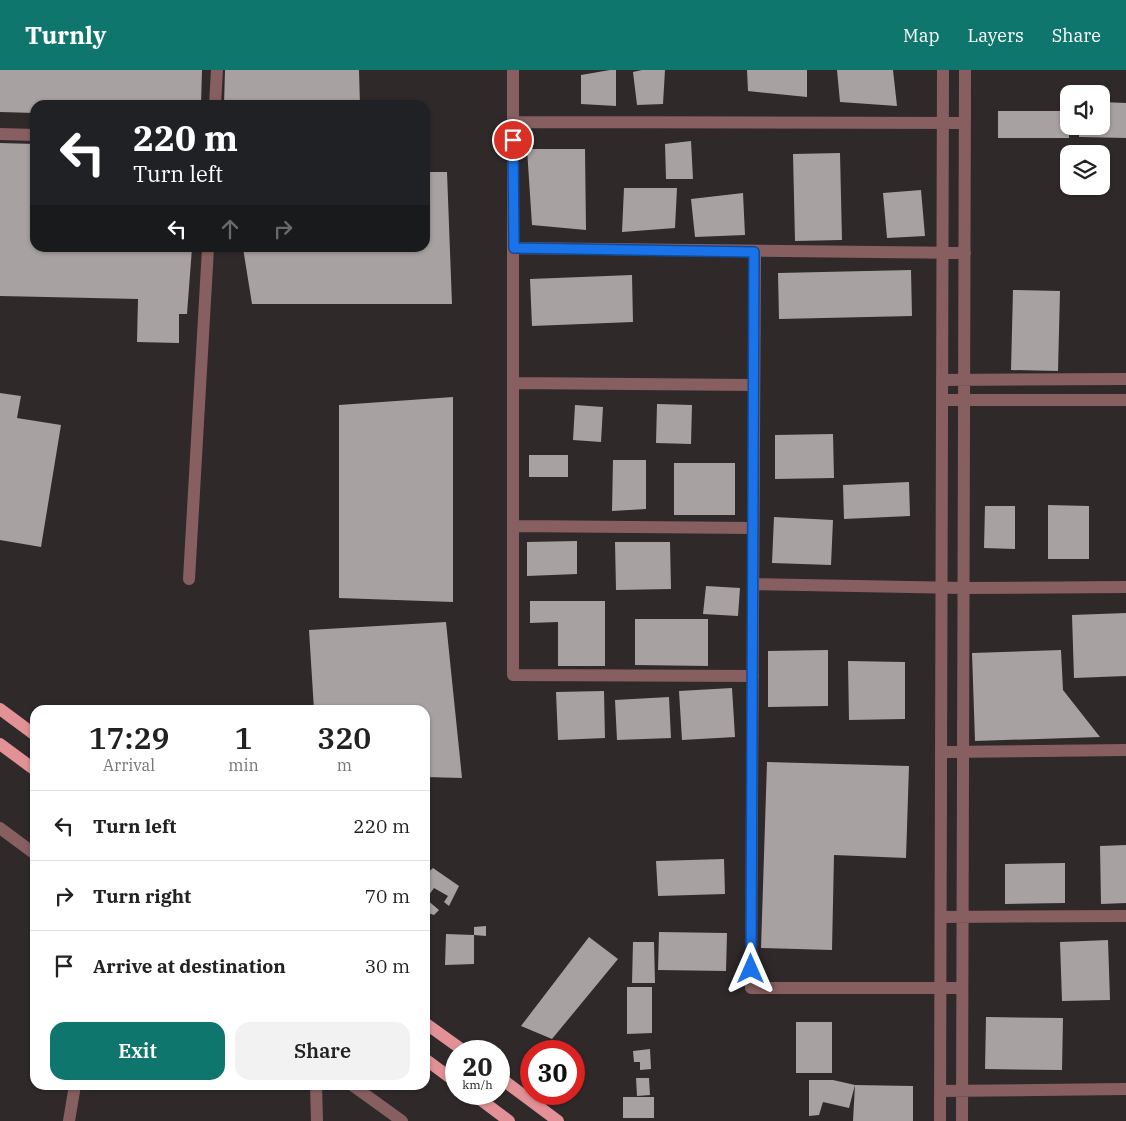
<!DOCTYPE html>
<html lang="en">
<head>
<meta charset="utf-8">
<style>
  body { margin:0; font-family:"IBM Plex Serif",serif; background:#f2f2f2; color:#222; height:100vh; display:flex; flex-direction:column; font-size:19px; white-space:nowrap }
  * { box-sizing:border-box; margin:0 }
  p { font-size:16px; color:#767676 }
  .icon { flex:none; width:28px; height:28px; fill:none; stroke:currentColor; stroke-width:2; stroke-linecap:round; stroke-linejoin:round }
  .map { position:relative; flex:1; overflow:hidden }
  .details { position:absolute; left:30px; top:635px; width:400px; height:385px; display:flex; flex-direction:column; background:#fff; border-radius:15px; box-shadow:0 1px 4px #0004 }
  .details>* { flex:none }
  .top-card { position:absolute; left:30px; top:30px; width:400px; height:152px; border-radius:15px; box-shadow:0 1px 4px #0004; background:#202124; color:#fff; overflow:hidden }
  .buttons { position:absolute; left:1060px; top:15px; display:grid; gap:10px }
  .buttons a { display:grid; place-items:center; width:50px; height:50px; border-radius:10px; background:#fff; box-shadow:0 1px 4px #0004; font-size:25px }
  .speed { position:absolute; left:445px; top:970px; display:flex; gap:10px; font-size:25px; font-weight:700; text-align:center }
  .speed>* { display:grid; place-content:center; width:65px; height:65px; border-radius:50%; background:#fff; box-shadow:0 1px 4px #0004; line-height:1 }
  .speed small { font-size:12px; font-weight:400 }
  .speed .limit { border:8px solid #d22; background:#fff; color:#111 }
  .pin { position:absolute; display:grid; place-items:center; width:42px; height:42px; color:#fff; margin:-21px; border:2px solid #fff; border-radius:50%; box-shadow:0 1px 5px #0007 }
  .me { position:absolute; width:55px; margin:-28px; rotate:0deg; stroke-linejoin:round; filter:drop-shadow(0 0 4px #0008) }
  .turn { display:flex; align-items:center; gap:18px; height:105px; padding:0 20px; font-size:22px }
  .turn .icon { width:65px; height:65px; stroke-width:2.5 }
  .turn b { display:block; font-size:35px; line-height:42px }
  .lanes { display:flex; align-items:center; height:48px; padding:0 20px; background:#0003; justify-content:center; gap:25px; direction:ltr }
  .lanes .off { opacity:.35 }
  .eta { display:flex; justify-content:space-evenly; align-items:center; height:85px; text-align:center }
  .eta b { font-size:30px; font-weight:600; line-height:35px }
  .primary-button { display:flex; gap:10px; margin-top:auto; padding:10px 20px }
  .primary-button a { flex:1; height:58px; border-radius:15px; background:#0f766e; color:#fff; font-size:20px; font-weight:600; line-height:58px; text-align:center }
  .primary-button a+a { background:#f2f2f2; color:#222 }
  ul { padding:0; list-style:none }
  li { display:flex; align-items:center; gap:15px; height:70px; padding:0 20px; border-top:1px solid #e0e0e0 }
  li div { flex:1 }
  li b { display:block; font-size:19px }
  li em { font-style:normal }
  header { display:flex; align-items:center; gap:30px; box-sizing:border-box; height:70px; padding:0 25px; background:#0f766e; color:#fff }
  header strong { font-size:24px }
  nav { display:flex; gap:28px; margin-inline-start:auto; font-size:18px }
  .map>svg:first-child { display:block }
  .building { fill:#a7a1a1 }
  .lines { fill:none; stroke-linecap:round; stroke-linejoin:round }
  .minor { stroke:#875f61; stroke-width:12 }
  .major { stroke:#e29296; stroke-width:12 }
  .route-casing { stroke:#114b97; stroke-width:12 }
  .route { stroke:#1a73e8; stroke-width:9 }
</style>
</head>
<body>
<header>
<strong>Turnly</strong>
<nav><a>Map</a><a>Layers</a><a>Share</a></nav>
</header>
<div class="map">
<svg width="1126" height="1051" viewBox="0 0 1126 1051">
  <rect width="100%" height="100%" fill="#2f292a"/>
  <path class="building" d="M 0,0 L 202,0 L 201,35 L 35,35 L 35,43 L 0,42 Z
    M 225,0 L 359,0 L 360,35 L 224,35 Z
    M 610,0 L 616,0 L 616,36 L 581,34 L 581,5 Z
    M 642,0 L 665,0 L 663,34 L 637,35 L 633,2 Z
    M 747,0 L 807,0 L 807,27 L 748,21 Z
    M 837,0 L 893,0 L 897,36 L 840,32 Z
    M 1101,32 L 1126,33 L 1126,68 L 1079,67 L 1079,56 L 1101,56 Z
    M 998,41 L 1069,41 L 1069,68 L 998,68 Z
    M 691,71 L 693,109 L 666,109 L 665,74 Z
    M 0,73 L 35,74 L 35,178 L 192,178 L 187,244 L 179,244 L 179,273 L 137,272 L 138,229 L 0,226 Z
    M 527,79 L 585,79 L 586,160 L 532,155 Z
    M 840,83 L 842,170 L 795,171 L 793,84 Z
    M 425,102 L 447,102 L 452,234 L 252,234 L 243,178 L 425,178 Z
    M 624,118 L 677,118 L 675,158 L 622,162 Z
    M 921,120 L 925,166 L 887,168 L 883,123 Z
    M 743,123 L 745,165 L 695,167 L 691,129 Z
    M 911,200 L 912,246 L 779,249 L 778,203 Z
    M 632,205 L 633,252 L 532,256 L 530,209 Z
    M 1013,220 L 1060,221 L 1058,301 L 1011,300 Z
    M 0,323 L 21,326 L 17,348 L 61,355 L 41,477 L 0,470 Z
    M 453,327 L 453,532 L 339,528 L 339,335 Z
    M 657,334 L 692,335 L 691,374 L 656,373 Z
    M 575,335 L 603,337 L 601,372 L 573,370 Z
    M 833,364 L 834,408 L 775,409 L 775,365 Z
    M 529,385 L 568,385 L 568,407 L 529,407 Z
    M 613,390 L 646,390 L 646,439 L 612,441 Z
    M 674,393 L 735,393 L 735,445 L 674,445 Z
    M 909,412 L 910,446 L 844,449 L 843,415 Z
    M 1048,435 L 1089,436 L 1089,489 L 1048,489 Z
    M 985,436 L 1015,436 L 1015,479 L 984,478 Z
    M 774,447 L 833,450 L 831,495 L 772,493 Z
    M 577,471 L 577,504 L 527,506 L 527,472 Z
    M 615,472 L 670,472 L 671,519 L 616,520 Z
    M 706,516 L 740,518 L 738,546 L 703,544 Z
    M 530,531 L 605,531 L 605,596 L 558,596 L 558,552 L 530,553 Z
    M 1126,543 L 1126,606 L 1074,608 L 1072,545 Z
    M 635,549 L 708,549 L 708,596 L 635,595 Z
    M 446,552 L 462,708 L 425,707 L 425,640 L 314,640 L 309,560 Z
    M 828,580 L 828,636 L 768,637 L 768,581 Z
    M 1061,580 L 1063,620 L 1100,667 L 975,671 L 972,583 Z
    M 848,591 L 905,592 L 905,649 L 849,650 Z
    M 732,618 L 735,667 L 682,670 L 679,621 Z
    M 604,621 L 605,668 L 558,670 L 556,622 Z
    M 669,627 L 671,668 L 617,670 L 615,630 Z
    M 767,692 L 909,696 L 906,788 L 834,785 L 832,880 L 761,878 Z
    M 1126,775 L 1126,833 L 1101,834 L 1100,776 Z
    M 724,789 L 725,824 L 658,826 L 656,791 Z
    M 1065,793 L 1065,833 L 1005,834 L 1005,794 Z
    M 433,798 L 459,816 L 449,836 L 444,832 L 448,826 L 434,818 L 426,829 L 439,840 L 434,845 L 425,842 L 425,805 Z
    M 486,856 L 486,866 L 474,865 L 474,894 L 445,895 L 446,864 L 474,865 L 474,857 Z
    M 659,862 L 727,863 L 726,901 L 658,900 Z
    M 589,867 L 618,889 L 552,969 L 521,956 Z
    M 1108,870 L 1110,930 L 1062,931 L 1060,872 Z
    M 633,872 L 654,872 L 655,913 L 632,913 Z
    M 627,917 L 652,917 L 652,963 L 627,964 Z
    M 986,947 L 1063,948 L 1062,1000 L 985,999 Z
    M 796,952 L 832,952 L 832,1003 L 796,1003 Z
    M 650,979 L 651,999 L 640,1000 L 640,992 L 634,992 L 633,981 Z
    M 636,1008 L 649,1008 L 650,1025 L 637,1026 Z
    M 809,1010 L 833,1010 L 855,1015 L 849,1038 L 823,1032 L 819,1045 L 809,1046 Z
    M 855,1015 L 913,1016 L 913,1051 L 853,1051 Z
    M 623,1027 L 654,1027 L 654,1048 L 623,1048 Z"/>
  <g class="lines">
    <path class="minor" d="M 513,0 L 513,605 L 753,606
      M 215,35 L 217,0
      M 513,52 L 965,53
      M 0,64 L 35,65
      M 513,178 L 965,183
      M 755,182 L 751,918 L 962,918
      M 942,310 L 1126,309
      M 513,313 L 754,315
      M 942,330 L 1126,330
      M 513,456 L 753,458
      M 189,509 L 208,178
      M 753,514 L 963,518 L 1126,517
      M 941,682 L 1126,680
      M 0,758 L 35,784
      M 941,847 L 1126,846
      M 316,1015 L 317,1051
      M 352,1015 L 402,1051
      M 940,1021 L 1126,1019
      M 69,1051 L 75,1015
      M 940,1051 L 943,0
      M 962,1051 L 965,0"/>
    <path class="major" d="M 0,639 L 35,665
      M 0,674 L 35,700
      M 425,953 L 464,981
      M 425,989 L 456,1012
      M 499,1007 L 558,1051
      M 473,1024 L 509,1051"/>
  </g>
  <g class="lines">
    <g class="route-casing">
      <path id="route" d="M 513,70 L 514,178 L 754,182 L 751,899"/>
    </g>
    <use href="#route" class="route"/>
  </g>
</svg>
<div class="buttons">
<a><svg class="icon" aria-label="sound" viewBox="0 0 24 24"><path d="M4 9h4l5-4v14l-5-4H4zM17 9q2 3 0 6"/></svg></a>
<a><svg class="icon" aria-label="layers" viewBox="0 0 24 24"><path d="M12 4l9 5-9 5-9-5zM3 14l9 5 9-5"/></svg></a>
</div>
<div class="speed"><div>20<small>km/h</small></div><div class="limit">30</div></div>
<div class="pin" style="left:513px;top:70px;background:#d93025"><svg class="icon" aria-label="arrive" viewBox="0 0 24 24"><path d="M6 21V4h12l-3 4 3 4H6"/></svg></div>
<svg class="me" style="left:751px;top:899px" viewBox="-20 -20 40 40"><path d="M0-17L14 15 0 8-14 15z" fill="#1a73e8" stroke="#fff" stroke-width="4"/></svg>
<div class="top-card">
<div class="turn"><svg class="icon" aria-label="left" viewBox="0 0 24 24"><path d="M17 20v-9H6M10 6l-5 5 5 5"/></svg><div><b>220 m</b>Turn left</div></div>
<div class="lanes"><svg class="icon" aria-label="left" viewBox="0 0 24 24"><path d="M17 20v-9H6M10 6l-5 5 5 5"/></svg><svg class="icon off" aria-label="ahead" viewBox="0 0 24 24"><path d="M12 20V5M6 11l6-6 6 6"/></svg><svg class="icon off" aria-label="right" viewBox="0 0 24 24"><path d="M7 20v-9h11M14 6l5 5-5 5"/></svg></div>
</div>
<section class="details">
<div class="eta">
<div><b>17:29</b><p>Arrival</p></div>
<div><b>1</b><p>min</p></div>
<div><b>320</b><p>m</p></div>
</div>
<ul>
<li><svg class="icon" aria-label="left" viewBox="0 0 24 24"><path d="M17 20v-9H6M10 6l-5 5 5 5"/></svg><div><b>Turn left</b></div><em>220 m</em></li>
<li><svg class="icon" aria-label="right" viewBox="0 0 24 24"><path d="M7 20v-9h11M14 6l5 5-5 5"/></svg><div><b>Turn right</b></div><em>70 m</em></li>
<li><svg class="icon" aria-label="arrive" viewBox="0 0 24 24"><path d="M6 21V4h12l-3 4 3 4H6"/></svg><div><b>Arrive at destination</b></div><em>30 m</em></li>
</ul>
<div class="primary-button"><a>Exit</a><a>Share</a></div>
</section>
</div>
</body>
</html>
